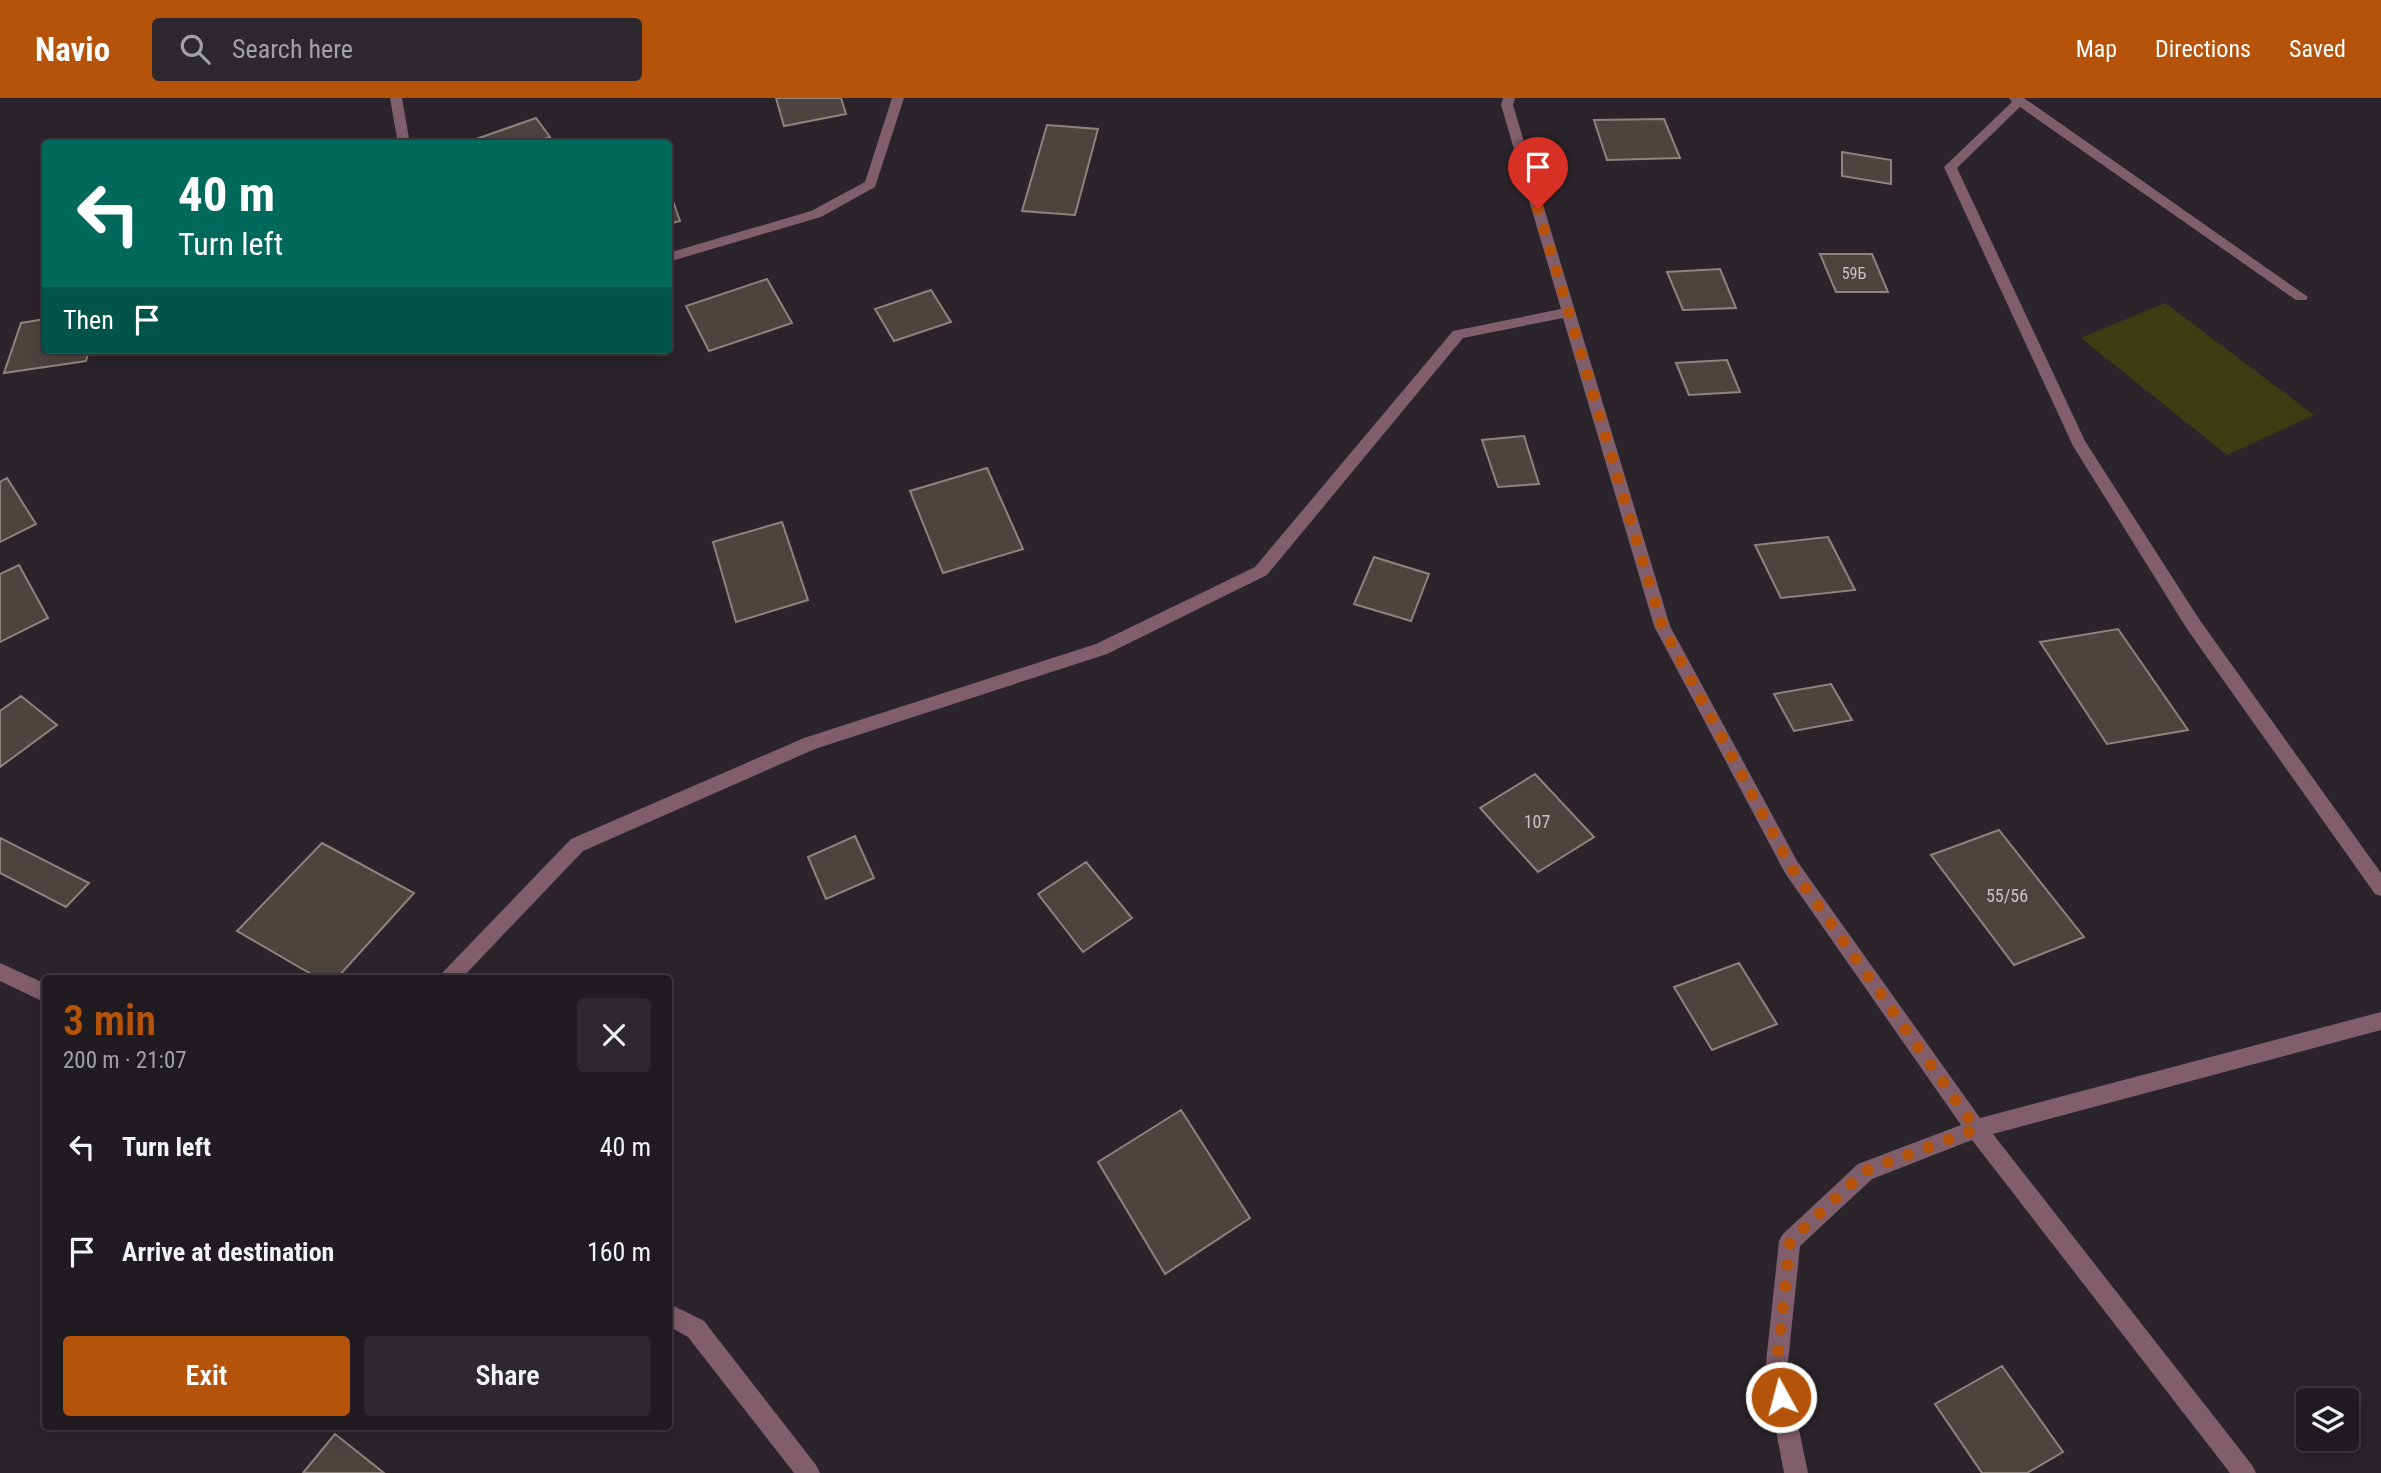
<!DOCTYPE html>
<html lang="en">
<head>
<meta charset="utf-8">
<style>
  body { margin:0; font-family:"Roboto Condensed",sans-serif; background:#2d282d; color:#f1f3f6; height:100vh; display:flex; flex-direction:column; font-size:26px; white-space:nowrap }
  * { box-sizing:border-box; margin:0 }
  p { font-size:23px; color:#a2a1a5 }
  .icon { flex:none; width:38px; height:38px; fill:none; stroke:currentColor; stroke-width:2; stroke-linecap:round; stroke-linejoin:round }
  .map { position:relative; flex:1; overflow:hidden }
  .details { position:absolute; left:42px; top:877px; width:630px; height:455px; display:flex; flex-direction:column; background:#201b20; border-radius:7px; box-shadow:0 4px 18px #0003,0 0 0 2px #3d393e }
  .details>* { flex:none }
  .guide { position:absolute; left:42px; top:42px; width:630px; height:214px; border-radius:7px; box-shadow:0 4px 18px #0003,0 0 0 2px #3d393e; background:#00695c; color:#fff; overflow:hidden }
  .controls { position:absolute; left:2296px; top:1290px; display:grid; gap:14px }
  .controls a { display:grid; place-items:center; width:63px; height:63px; border-radius:7px; background:#201b20; box-shadow:0 4px 18px #0003,0 0 0 2px #3d393e; font-size:35px }
  .pin { position:absolute; display:grid; place-items:center; width:60px; height:60px; color:#fff; margin:-72px -30px; border-radius:50% 50% 50% 0; rotate:-45deg; box-shadow:0 0 7px #0007 }
  .pin .icon { rotate:45deg }
  .me { position:absolute; width:77px; margin:-38px; rotate:353deg; stroke-linejoin:round; filter:drop-shadow(0 0 5px #0008) }
  .turn { display:flex; align-items:center; gap:24px; height:147px; padding:0 21px; font-size:32px }
  .turn .icon { width:91px; height:91px; stroke-width:2.5 }
  .turn b { display:block; font-size:49px; line-height:60px }
  .then { display:flex; align-items:center; height:66px; padding:0 21px; background:#0003; gap:14px; font-size:26px }
  .round { display:grid; place-items:center; flex:none; width:74px; height:74px; border-radius:7px; background:#2d282d }
  .head { display:flex; align-items:center; justify-content:space-between; height:119px; padding:0 21px }
  h1 { font-size:42px; font-weight:600; line-height:52px; color:#b45309 }
  .action { display:flex; gap:14px; margin-top:auto; padding:14px 21px }
  .action a { flex:1; height:80px; border-radius:7px; background:#b45309; color:#fff; font-size:28px; font-weight:600; line-height:80px; text-align:center }
  .action a+a { background:#2d282d; color:#f1f3f6 }
  ul { padding:0; list-style:none }
  li { display:flex; align-items:center; gap:21px; height:105px; padding:0 21px }
  li div { flex:1 }
  li b { display:block; font-size:26px }
  li em { font-style:normal }
  header { display:flex; align-items:center; gap:42px; box-sizing:border-box; height:98px; padding:0 35px; background:#b45309; color:#fff }
  header strong { font-size:33px }
  nav { display:flex; gap:38px; margin-inline-start:auto; font-size:24px }
  .search { width:490px; height:63px; background:#2d282d; display:flex; align-items:center; gap:18px; box-sizing:border-box; padding:0 24px; border-radius:7px; color:#a2a1a5; font-size:26px }
  .map>svg:first-child { display:block }
  .green { fill:#3a3e12 }
  .building { fill:#4d433f; stroke:#8e847f; stroke-width:2 }
  .lines { fill:none; stroke-linecap:round; stroke-linejoin:round }
  .minor { fill:#815e6c; fill-rule:evenodd }
  .route { stroke:#b45309; stroke-width:12; stroke-dasharray:0 21.6 }
  .labels { text-anchor:middle; stroke-width:6; stroke-linejoin:round; paint-order:stroke }
  .far-number-label { font-size:16px; fill:#c9c2c4 }
  .number-label { font-size:18px; fill:#c9c2c4 }
</style>
</head>
<body>
<header>
<strong>Navio</strong>
<div class="search"><svg class="icon" aria-label="search" viewBox="0 0 24 24"><circle cx="10" cy="10" r="6"/><path d="M15 15l6 6"/></svg>Search here</div>
<nav><a>Map</a><a>Directions</a><a>Saved</a></nav>
</header>
<div class="map">
<svg width="2381" height="1375" viewBox="0 0 2381 1375">
  <rect width="100%" height="100%" fill="#2b242a"/>
  <path class="green" d="M 2165,205 L 2314,317 L 2227,357 L 2081,240 Z"/>
  <path class="building" d="M 776,0 L 841,0 L 846,16 L 784,28 Z
    M 536,20 L 550,39 L 532,46 L 462,46 Z
    M 1664,21 L 1680,60 L 1607,62 L 1594,22 Z
    M 1047,27 L 1098,31 L 1075,117 L 1022,113 Z
    M 1842,54 L 1891,62 L 1891,86 L 1842,78 Z
    M 673,103 L 680,123 L 668,126 L 668,104 Z
    M 1820,156 L 1872,156 L 1888,194 L 1836,194 Z
    M 1720,171 L 1736,210 L 1683,212 L 1667,174 Z
    M 767,181 L 792,225 L 709,253 L 686,208 Z
    M 931,192 L 951,224 L 894,243 L 875,211 Z
    M 46,221 L 46,252 L 89,252 L 86,263 L 4,275 L 21,225 Z
    M 1727,262 L 1740,294 L 1689,297 L 1676,265 Z
    M 1524,338 L 1539,386 L 1498,389 L 1482,342 Z
    M 987,370 L 1023,451 L 943,475 L 910,393 Z
    M 7,380 L 36,426 L 0,444 L 0,384 Z
    M 782,424 L 808,502 L 736,524 L 713,444 Z
    M 1828,439 L 1855,492 L 1781,500 L 1755,447 Z
    M 1374,459 L 1429,476 L 1411,523 L 1354,506 Z
    M 19,467 L 48,520 L 0,544 L 0,476 Z
    M 2118,531 L 2188,632 L 2107,646 L 2040,544 Z
    M 1831,586 L 1852,622 L 1794,633 L 1774,596 Z
    M 21,598 L 57,627 L 0,669 L 0,613 Z
    M 1535,676 L 1594,739 L 1538,774 L 1480,710 Z
    M 1999,732 L 2084,839 L 2014,867 L 1931,757 Z
    M 855,738 L 874,780 L 826,801 L 808,759 Z
    M 0,740 L 89,785 L 66,809 L 0,775 Z
    M 322,745 L 414,795 L 337,880 L 318,880 L 237,833 Z
    M 1086,764 L 1132,820 L 1083,854 L 1038,796 Z
    M 1739,865 L 1777,926 L 1712,952 L 1674,889 Z
    M 1181,1012 L 1250,1120 L 1165,1176 L 1098,1064 Z
    M 2002,1268 L 2063,1354 L 2027,1375 L 1982,1375 L 1935,1306 Z
    M 335,1336 L 384,1375 L 303,1375 Z"/>
  <g class="lines">
    <path class="minor" d="M 390,0 L 402,0 L 410,46 L 398,46 Z
      M 892,0 L 904,0 L 875,89 L 821,119 L 668,164 L 668,155 L 811,113 L 865,84 Z
      M 1503,0 L 1515,0 L 1513,7 L 1670,528 L 1797,763 L 1980,1020 L 2381,914 L 2381,932 L 1993,1036 L 2252,1367 L 2256,1375 L 2230,1375 L 1972,1042 L 1872,1081 L 1800,1148 L 1787,1274 L 1808,1375 L 1784,1375 L 1765,1274 L 1779,1143 L 1783,1136 L 1858,1066 L 1961,1027 L 1785,775 L 1654,528 L 1563,220 L 1463,240 L 1267,477 L 1107,556 L 815,651 L 583,753 L 462,880 L 441,880 L 443,874 L 571,741 L 804,640 L 1096,546 L 1255,469 L 1453,233 L 1561,211 L 1501,7 Z
      M 2009,0 L 2024,0 L 2308,199 L 2306,202 L 2296,202 L 2020,9 L 1957,70 L 2085,343 L 2199,521 L 2381,775 L 2381,798 L 2375,796 L 2187,531 L 2073,348 L 1944,69 L 2012,4 Z
      M 0,865 L 46,886 L 46,905 L 0,883 Z
      M 668,1205 L 704,1223 L 816,1367 L 820,1375 L 794,1375 L 688,1239 L 668,1228 Z"/>
  </g>
  <g class="lines">
    <path class="route" d="M 1538,111 L 1662,528 L 1791,769 L 1976,1031 L 1865,1073 L 1790,1143 L 1776,1274 L 1781,1299"/>
  </g>
  <g class="labels">
    <g class="far-number-label">
      <text x="1854" y="181">59Б</text>
    </g>
    <g class="number-label">
      <text x="1537" y="730">107</text>
      <text x="2007" y="804">55/56</text>
    </g>
  </g>
</svg>
<div class="controls">
<a><svg class="icon" aria-label="layers" viewBox="0 0 24 24"><path d="M12 4l9 5-9 5-9-5zM3 14l9 5 9-5"/></svg></a>
</div>
<div class="pin" style="left:1538px;top:111px;background:#d93025"><svg class="icon" aria-label="arrive" viewBox="0 0 24 24"><path d="M6 21V4h12l-3 4 3 4H6"/></svg></div>
<svg class="me" style="left:1781px;top:1299px" viewBox="-20 -20 40 40"><circle r="17" fill="#b45309" stroke="#fff" stroke-width="3"/><path d="M0-11L8 9 0 5-8 9z" fill="#fff"/></svg>
<div class="guide">
<div class="turn"><svg class="icon" aria-label="left" viewBox="0 0 24 24"><path d="M17 20v-9H6M10 6l-5 5 5 5"/></svg><div><b>40 m</b>Turn left</div></div>
<div class="then">Then<svg class="icon" aria-label="arrive" viewBox="0 0 24 24"><path d="M6 21V4h12l-3 4 3 4H6"/></svg></div>
</div>
<section class="details">
<div class="head"><div><h1>3 min</h1><p>200 m · 21:07</p></div><a class="round"><svg class="icon" aria-label="close" viewBox="0 0 24 24"><path d="M6 6l12 12M18 6L6 18"/></svg></a></div>
<ul>
<li><svg class="icon" aria-label="left" viewBox="0 0 24 24"><path d="M17 20v-9H6M10 6l-5 5 5 5"/></svg><div><b>Turn left</b></div><em>40 m</em></li>
<li><svg class="icon" aria-label="arrive" viewBox="0 0 24 24"><path d="M6 21V4h12l-3 4 3 4H6"/></svg><div><b>Arrive at destination</b></div><em>160 m</em></li>
</ul>
<div class="action"><a>Exit</a><a>Share</a></div>
</section>
</div>
</body>
</html>
